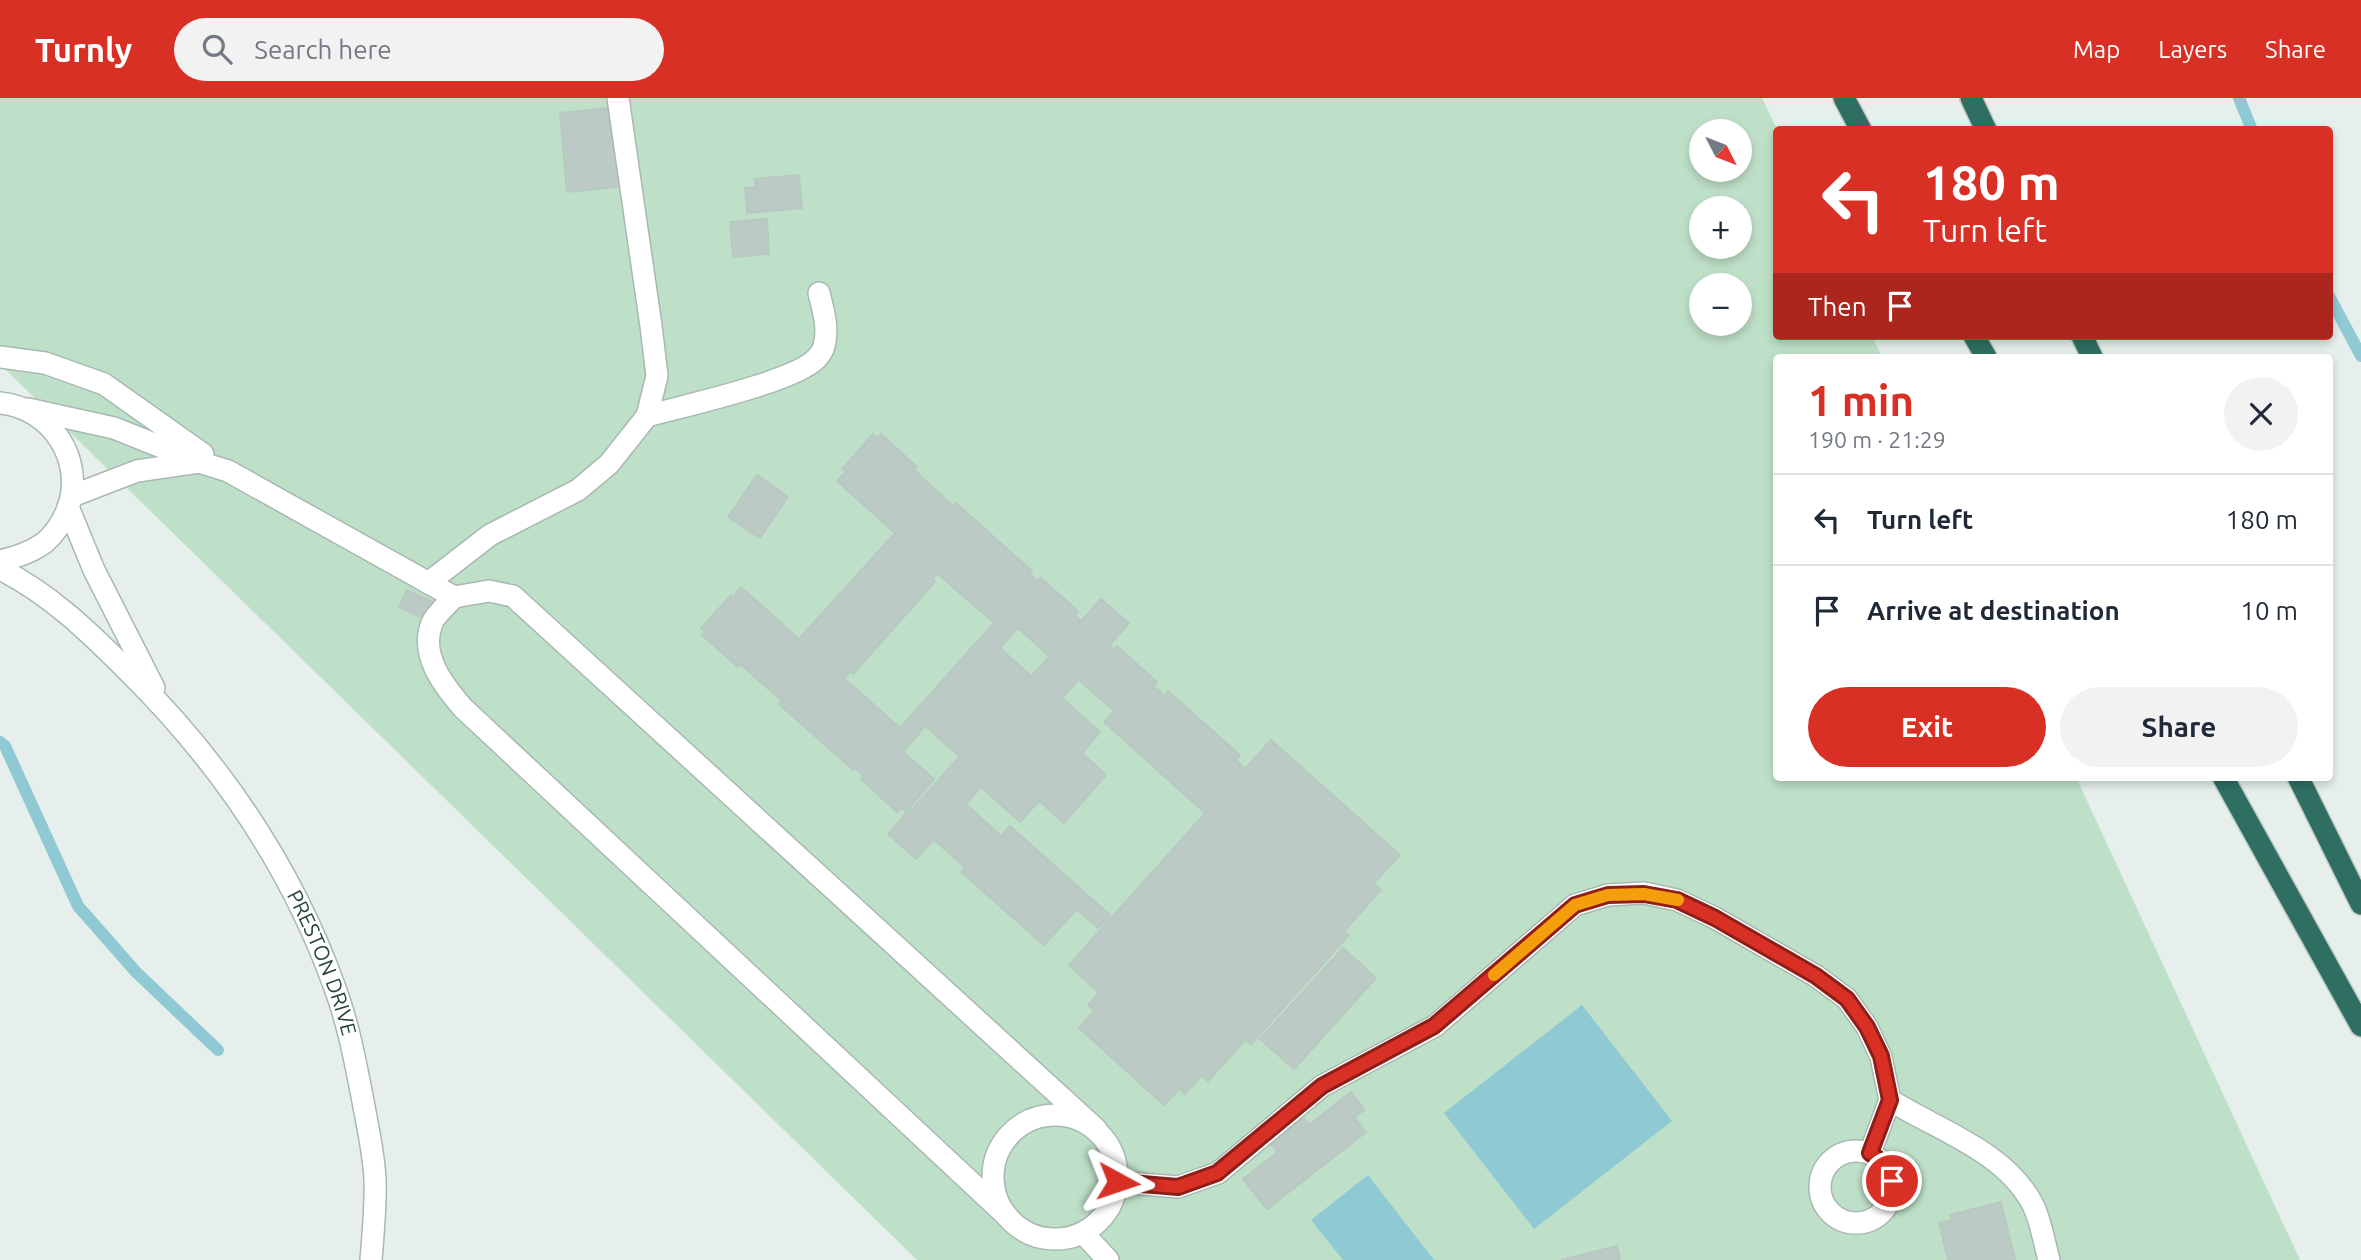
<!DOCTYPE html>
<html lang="en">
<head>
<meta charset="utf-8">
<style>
  body { margin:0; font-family:Ubuntu,sans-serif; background:#f2f2f3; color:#1f2937; height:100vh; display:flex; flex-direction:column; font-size:26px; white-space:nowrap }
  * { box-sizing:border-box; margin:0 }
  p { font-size:23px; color:#747a83 }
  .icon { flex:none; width:38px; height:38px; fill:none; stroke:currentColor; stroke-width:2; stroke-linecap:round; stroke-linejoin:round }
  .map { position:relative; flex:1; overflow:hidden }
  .side { position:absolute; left:1773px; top:256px; width:560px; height:427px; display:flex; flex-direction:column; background:#fff; border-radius:7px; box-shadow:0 4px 10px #0003 }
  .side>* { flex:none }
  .guide { position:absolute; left:1773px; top:28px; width:560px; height:214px; border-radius:7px; box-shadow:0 4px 10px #0003; background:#d93025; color:#fff; overflow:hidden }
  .needle { width:46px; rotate:132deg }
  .fabs { position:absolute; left:1689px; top:21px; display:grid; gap:14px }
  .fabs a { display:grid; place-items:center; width:63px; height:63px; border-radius:50%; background:#fff; box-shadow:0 4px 10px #0003; font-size:35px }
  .pin { position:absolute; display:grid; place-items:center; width:60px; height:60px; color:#fff; margin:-30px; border:4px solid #fff; border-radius:50%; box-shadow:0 2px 7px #0007 }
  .me { position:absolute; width:77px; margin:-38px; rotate:95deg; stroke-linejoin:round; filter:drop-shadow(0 0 5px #0008) }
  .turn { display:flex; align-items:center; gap:24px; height:147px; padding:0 35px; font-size:32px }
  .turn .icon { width:91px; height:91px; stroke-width:2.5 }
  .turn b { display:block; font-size:49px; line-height:60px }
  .then { display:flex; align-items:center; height:66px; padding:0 35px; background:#0003; gap:14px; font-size:26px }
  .round { display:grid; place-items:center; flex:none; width:74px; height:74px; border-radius:37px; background:#f2f2f3 }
  .summary { display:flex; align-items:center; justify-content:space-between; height:119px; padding:0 35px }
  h1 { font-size:42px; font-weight:700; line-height:52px; color:#d93025 }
  .action { display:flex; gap:14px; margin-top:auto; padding:14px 35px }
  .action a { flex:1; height:80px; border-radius:42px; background:#d93025; color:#fff; font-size:28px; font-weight:700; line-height:80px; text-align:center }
  .action a+a { background:#f2f2f3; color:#1f2937 }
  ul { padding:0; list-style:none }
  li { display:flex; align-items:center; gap:21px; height:91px; padding:0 35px; border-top:2px solid #e0e1e3 }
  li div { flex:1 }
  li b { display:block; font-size:26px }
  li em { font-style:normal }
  header { display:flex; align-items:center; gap:42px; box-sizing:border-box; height:98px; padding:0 35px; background:#d93025; color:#fff }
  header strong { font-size:33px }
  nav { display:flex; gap:38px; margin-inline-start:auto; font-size:24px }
  .search { width:490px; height:63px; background:#f2f2f3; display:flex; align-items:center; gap:18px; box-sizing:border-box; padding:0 24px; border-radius:38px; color:#747a83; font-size:26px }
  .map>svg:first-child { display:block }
  .green { fill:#bfe0c8; fill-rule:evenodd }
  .water { fill:#8ec9d4 }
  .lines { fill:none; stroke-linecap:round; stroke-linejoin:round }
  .stream { stroke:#8ec9d4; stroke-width:12 }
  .building { fill:#bbcac4; stroke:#b8c9c2; stroke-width:2; fill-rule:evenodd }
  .minor-casing { stroke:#a8b8b2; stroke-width:24 }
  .highway-casing { stroke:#c2cac8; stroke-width:24 }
  .minor { stroke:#fff; stroke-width:21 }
  .highway { stroke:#2f6f62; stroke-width:21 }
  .route-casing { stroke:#8d1f18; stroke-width:18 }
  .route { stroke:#d93025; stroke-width:12 }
  .slow { stroke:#f59e0b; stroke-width:12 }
  .labels { text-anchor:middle; stroke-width:5; stroke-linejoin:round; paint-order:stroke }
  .street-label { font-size:21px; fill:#24423a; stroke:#f7fbf9 }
</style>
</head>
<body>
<header>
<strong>Turnly</strong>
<div class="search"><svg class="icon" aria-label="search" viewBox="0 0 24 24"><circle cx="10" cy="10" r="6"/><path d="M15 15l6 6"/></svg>Search here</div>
<nav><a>Map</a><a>Layers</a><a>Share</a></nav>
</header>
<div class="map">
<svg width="2361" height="1162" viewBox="0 0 2361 1162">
  <rect width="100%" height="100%" fill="#e6efeb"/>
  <path class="green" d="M 0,0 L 1762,0 L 1777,31 L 1776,238 L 1872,238 L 1882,259 L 1776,259 L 1776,679 L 2076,679 L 2300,1162 L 917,1162 L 0,266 ZM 1701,33 L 1740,33 L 1740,72 L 1701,72 ZM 1701,110 L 1740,110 L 1740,149 L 1701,149 ZM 1701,187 L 1740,187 L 1740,226 L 1701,226 Z"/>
  <path class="water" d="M 1582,907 L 1672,1023 L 1534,1131 L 1444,1015 Z
    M 1368,1077 L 1434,1162 L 1343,1162 L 1311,1122 Z"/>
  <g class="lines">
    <path class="stream" d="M 2239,0 L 2252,32
      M 2329,198 L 2361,258
      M 0,644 L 5,648 L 78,808 L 136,874 L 218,952"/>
  </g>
  <path class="building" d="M 617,9 L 624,88 L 567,94 L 560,15 Z
    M 799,77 L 802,110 L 747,115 L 745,90 L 756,89 L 755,81 Z
    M 767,121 L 769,156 L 733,159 L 730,124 Z
    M 873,336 L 877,340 L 881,336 L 917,369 L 914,372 L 953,408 L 956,405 L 1032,473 L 1029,476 L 1038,483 L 1041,480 L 1078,513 L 1075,517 L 1080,522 L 1048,557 L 1018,530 L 1000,550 L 1030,577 L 958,657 L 925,628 L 903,654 L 934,681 L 906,714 L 901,710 L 897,714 L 861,681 L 864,678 L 855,670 L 853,672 L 779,606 L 782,603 L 740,566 L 738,569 L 702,537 L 705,534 L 701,530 L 731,497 L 733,499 L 741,489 L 799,541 L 895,435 L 837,383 L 846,374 L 842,371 ZM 937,475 L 994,525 L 900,630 L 844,580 L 850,573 L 853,576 L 935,484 L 932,481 Z
    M 757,377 L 788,399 L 760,440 L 728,419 Z
    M 407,492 L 435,505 L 427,522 L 399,509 Z
    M 1101,501 L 1129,525 L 1062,600 L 1100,634 L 1082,655 L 1106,677 L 1064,725 L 1039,703 L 1020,724 L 981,689 L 916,761 L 888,736 L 906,715 L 908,716 Z
    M 1110,548 L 1113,551 L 1117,548 L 1157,584 L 1154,588 L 1164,598 L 1168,593 L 1240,657 L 1236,662 L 1244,670 L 1204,714 L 1104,624 L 1114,613 L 1079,582 Z
    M 1271,642 L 1400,757 L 1374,785 L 1381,792 L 1344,833 L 1349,837 L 1251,946 L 1246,941 L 1208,983 L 1202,977 L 1185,996 L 1179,991 L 1164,1007 L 1079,930 L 1094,913 L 1088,907 L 1099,895 L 1069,867 Z
    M 967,707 L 1001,738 L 1010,728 L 1110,817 L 1098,830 L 1077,811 L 1044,847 L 961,774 L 965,769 L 935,743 Z
    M 1343,850 L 1376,880 L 1294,971 L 1260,941 Z
    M 1351,994 L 1364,1012 L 1354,1019 L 1366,1034 L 1267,1111 L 1243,1081 L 1278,1054 L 1271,1046 L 1304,1020 L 1309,1027 Z
    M 2001,1104 L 2015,1162 L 1948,1162 L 1939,1125 L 1952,1122 L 1950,1117 Z
    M 1617,1148 L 1620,1162 L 1561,1162 Z"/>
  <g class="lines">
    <g class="minor-casing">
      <g id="minor">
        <path d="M 0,259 L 45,265 L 104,286 L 203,356"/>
        <path d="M 0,305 C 51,310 85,361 68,410 C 63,423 55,436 44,445 C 30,455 16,459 0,463"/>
        <path d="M 28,311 L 114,330 L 199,364 L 228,373 L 454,499 L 489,493 L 513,498 L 1096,1031"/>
        <path d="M 647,318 C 683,308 793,284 816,261 C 819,258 823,252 824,248 C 829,230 823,212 819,195"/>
        <path d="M 72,398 L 137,373 L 199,364"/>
        <path d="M 68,409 L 94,472 L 154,590"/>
        <path id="s1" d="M 0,471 C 50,496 89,534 128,573 C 219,663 292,770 335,890 C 348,925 355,962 362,998 C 367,1026 374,1055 375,1082 C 376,1108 373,1136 371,1162"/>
        <path d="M 428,485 L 490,437 L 578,392 L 609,366 L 647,318 L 657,278 L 651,228 L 618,0"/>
        <path d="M 454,499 C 447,507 436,516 432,525 C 419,557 444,588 463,610 L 1007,1118"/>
        <circle cx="1055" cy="1079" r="62"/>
        <circle cx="1856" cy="1089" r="36"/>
        <path d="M 1870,1055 L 1890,1002"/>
        <path d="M 1118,1084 L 1178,1089 L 1218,1075 L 1322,988 L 1435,928 L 1575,807 L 1608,797 L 1644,795 L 1677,802 L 1715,820 L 1816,878 L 1847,901 L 1867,929 L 1881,959 L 1890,1002 C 1938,1032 2004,1053 2032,1105 C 2041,1122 2044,1144 2049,1162"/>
        <path d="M 1083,1135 L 1108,1162"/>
      </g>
    </g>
    <g class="highway-casing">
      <path id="highway" d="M 1844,0 L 1861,32
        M 1971,0 L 1986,32
        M 1974,238 L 1986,259
        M 2082,238 L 2092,259
        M 2223,679 L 2361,928
        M 2298,679 L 2361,806"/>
    </g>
    <use href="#minor" class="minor"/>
    <use href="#highway" class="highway"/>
  </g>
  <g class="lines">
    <g class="route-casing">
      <path id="route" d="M 1118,1084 L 1178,1089 L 1217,1075 L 1322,988 L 1434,928 L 1575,807 L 1608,797 L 1644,796 L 1677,802 L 1715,820 L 1816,878 L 1847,901 L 1867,929 L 1881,958 L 1890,1002 L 1870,1055 C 1882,1063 1887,1069 1892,1083"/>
    </g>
    <use href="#route" class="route"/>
    <path class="slow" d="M 1494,877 L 1575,807 L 1608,797 L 1644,796 L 1678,802"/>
  </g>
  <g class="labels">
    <g class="street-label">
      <text dy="7" stroke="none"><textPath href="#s1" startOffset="518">PRESTON DRIVE</textPath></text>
    </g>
  </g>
</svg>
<div class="fabs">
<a><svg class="needle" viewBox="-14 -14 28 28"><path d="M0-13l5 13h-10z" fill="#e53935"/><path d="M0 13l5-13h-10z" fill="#747a83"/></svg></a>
<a>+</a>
<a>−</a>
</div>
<div class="pin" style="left:1892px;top:1083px;background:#d93025"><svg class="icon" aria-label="arrive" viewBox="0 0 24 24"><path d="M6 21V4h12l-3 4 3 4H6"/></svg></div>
<svg class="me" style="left:1118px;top:1084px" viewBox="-20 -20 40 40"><path d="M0-17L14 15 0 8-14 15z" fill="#d93025" stroke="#fff" stroke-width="4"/></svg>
<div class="guide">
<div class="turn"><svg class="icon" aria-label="left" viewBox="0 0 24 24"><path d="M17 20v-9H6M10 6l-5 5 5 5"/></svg><div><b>180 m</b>Turn left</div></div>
<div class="then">Then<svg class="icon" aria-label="arrive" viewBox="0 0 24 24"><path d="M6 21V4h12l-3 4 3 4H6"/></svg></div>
</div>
<section class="side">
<div class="summary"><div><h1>1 min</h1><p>190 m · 21:29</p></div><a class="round"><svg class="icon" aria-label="close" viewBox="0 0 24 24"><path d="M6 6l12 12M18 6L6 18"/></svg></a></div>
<ul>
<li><svg class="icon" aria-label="left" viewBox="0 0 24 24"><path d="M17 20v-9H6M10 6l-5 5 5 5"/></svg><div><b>Turn left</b></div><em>180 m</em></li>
<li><svg class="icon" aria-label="arrive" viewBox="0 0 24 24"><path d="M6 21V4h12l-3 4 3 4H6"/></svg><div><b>Arrive at destination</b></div><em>10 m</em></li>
</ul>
<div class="action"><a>Exit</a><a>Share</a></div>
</section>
</div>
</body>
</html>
